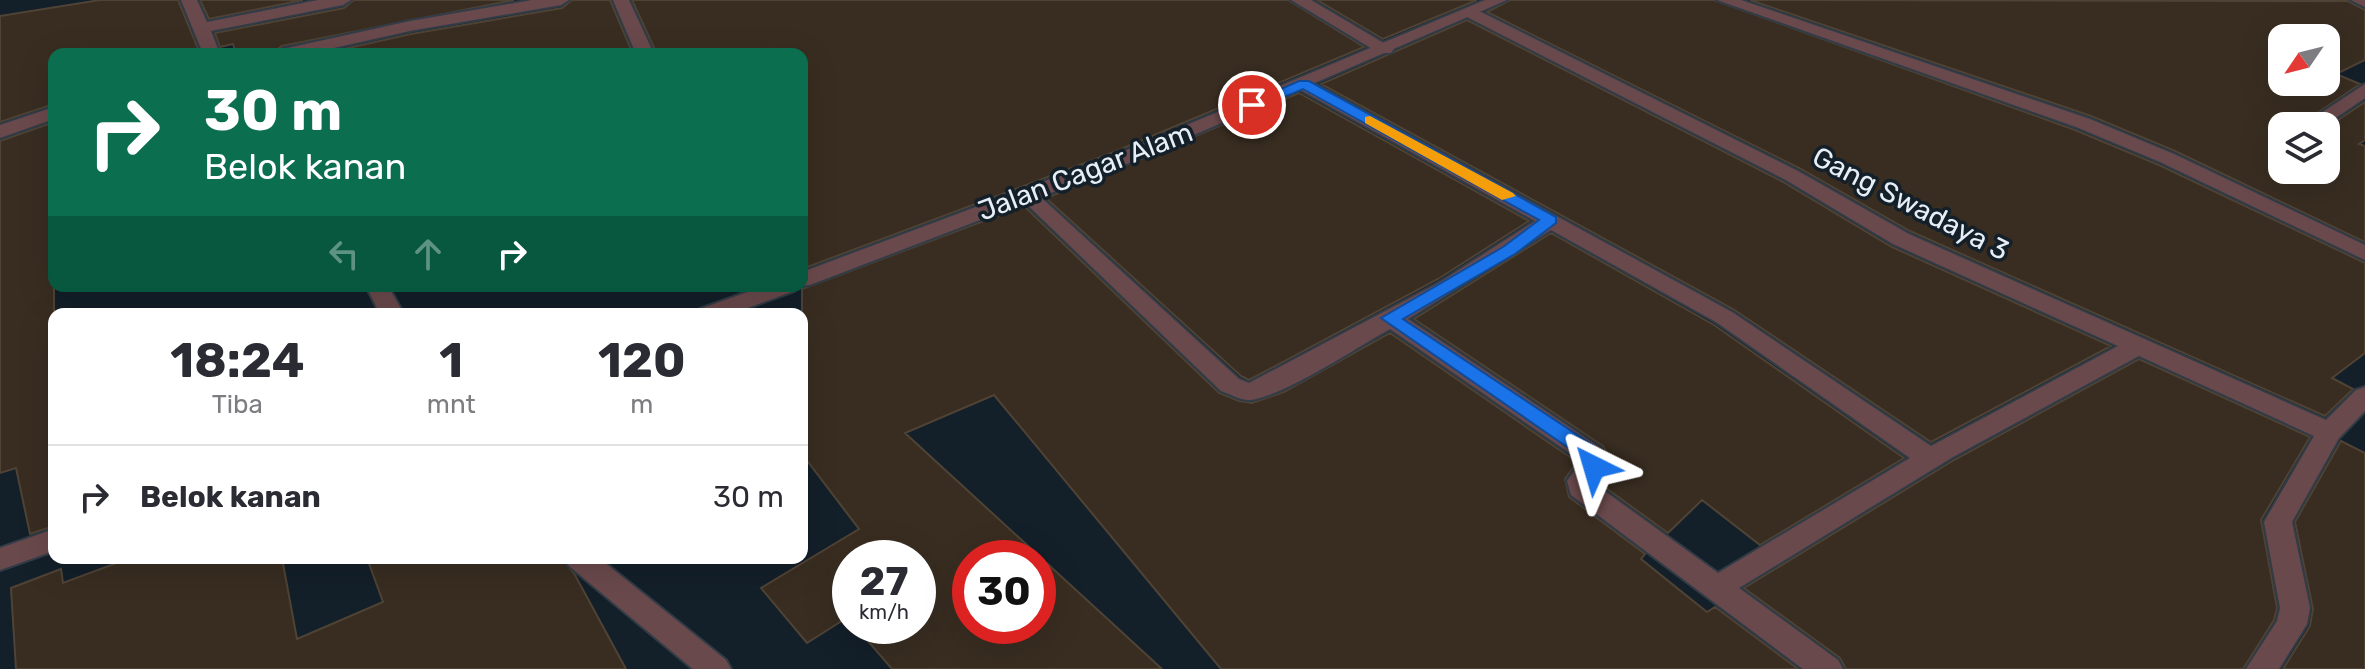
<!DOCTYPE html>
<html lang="id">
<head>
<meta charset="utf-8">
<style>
  body { margin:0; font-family:Rubik,sans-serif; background:#f2f2f3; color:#2b2b33; height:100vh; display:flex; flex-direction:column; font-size:30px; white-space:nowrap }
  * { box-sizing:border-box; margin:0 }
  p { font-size:26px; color:#7c7c81 }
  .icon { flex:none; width:44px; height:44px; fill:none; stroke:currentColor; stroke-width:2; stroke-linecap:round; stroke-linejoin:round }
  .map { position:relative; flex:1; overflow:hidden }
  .details { position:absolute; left:48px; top:308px; width:760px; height:256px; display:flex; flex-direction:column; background:#fff; border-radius:16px; box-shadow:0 8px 32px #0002 }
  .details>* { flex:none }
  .top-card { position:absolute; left:48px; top:48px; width:760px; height:244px; border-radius:16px; box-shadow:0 8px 32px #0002; background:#0b6e4f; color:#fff; overflow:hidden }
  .needle { width:52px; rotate:235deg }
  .buttons { position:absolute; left:2268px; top:24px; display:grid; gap:16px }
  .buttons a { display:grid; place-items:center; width:72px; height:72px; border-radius:16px; background:#fff; box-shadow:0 8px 32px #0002; font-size:40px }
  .speed { position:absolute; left:832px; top:540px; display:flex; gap:16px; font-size:40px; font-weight:700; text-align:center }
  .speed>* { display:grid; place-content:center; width:104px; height:104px; border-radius:50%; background:#fff; box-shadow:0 8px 32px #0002; line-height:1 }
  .speed small { font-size:20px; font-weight:400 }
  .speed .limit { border:12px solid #d22; background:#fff; color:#111 }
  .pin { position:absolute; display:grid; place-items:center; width:68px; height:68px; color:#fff; margin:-34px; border:4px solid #fff; border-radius:50%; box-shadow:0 2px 8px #0007 }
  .me { position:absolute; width:88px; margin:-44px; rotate:320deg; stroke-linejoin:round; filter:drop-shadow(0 0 6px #0008) }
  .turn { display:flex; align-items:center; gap:28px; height:168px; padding:0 24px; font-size:36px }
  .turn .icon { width:104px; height:104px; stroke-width:2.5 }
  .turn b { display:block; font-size:56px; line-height:68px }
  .lanes { display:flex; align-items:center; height:76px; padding:0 24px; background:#0003; justify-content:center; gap:40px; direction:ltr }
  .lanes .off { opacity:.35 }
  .eta { display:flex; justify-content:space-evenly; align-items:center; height:136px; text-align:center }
  .eta b { font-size:48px; font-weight:700; line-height:56px }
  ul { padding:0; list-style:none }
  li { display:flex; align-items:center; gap:24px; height:104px; padding:0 24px; border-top:2px solid #e1e1e2 }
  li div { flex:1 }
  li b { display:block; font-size:30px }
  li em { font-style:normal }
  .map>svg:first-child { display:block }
  .building { fill:#392d21; stroke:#4f4336; stroke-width:2; fill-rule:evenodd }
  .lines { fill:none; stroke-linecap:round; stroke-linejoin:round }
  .minor-casing { stroke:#313c46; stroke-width:4 }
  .tertiary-casing { stroke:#313c46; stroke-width:4 }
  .minor { fill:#6a494c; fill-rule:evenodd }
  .tertiary { fill:#6a494c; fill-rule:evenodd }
  .route { fill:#1a73e8; stroke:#114b97; stroke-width:2 }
  .slow { fill:#f59e0b }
  .labels { text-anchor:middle; stroke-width:7; stroke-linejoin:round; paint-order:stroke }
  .street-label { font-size:28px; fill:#e7eef6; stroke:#131f29 }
</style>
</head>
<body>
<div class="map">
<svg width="2365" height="669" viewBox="0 0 2365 669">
  <rect width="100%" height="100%" fill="#131f29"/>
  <path class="building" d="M 100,0 L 178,0 L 199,51 L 187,54 L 54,54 L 54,104 L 0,122 L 0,16 Z
    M 200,0 L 303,0 L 209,19 Z
    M 354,0 L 514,0 L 282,46 L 271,54 L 236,54 L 233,44 L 220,47 L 215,33 L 344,8 Z
    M 572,0 L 610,0 L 633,54 L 321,54 L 411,34 L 562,8 Z
    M 632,0 L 1288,0 L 1364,47 L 1114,152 L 802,269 L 802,54 L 657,54 Z
    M 1317,0 L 1477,0 L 1383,39 Z
    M 1510,0 L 1714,0 L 2075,130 L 2159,165 L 2365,263 L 2365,353 L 2332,378 L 2353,389 L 2325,416 L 1910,231 L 1799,168 L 1487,12 Z
    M 1750,0 L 2348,1 L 2365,10 L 2365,60 L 2336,74 L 2360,84 L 2298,126 L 2282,126 L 2282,170 L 2326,170 L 2326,128 L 2365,102 L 2365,140 L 2359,144 L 2365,146 L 2365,242 L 2175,151 L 2091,116 ZM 2282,38 L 2326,38 L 2326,82 L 2282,82 Z
    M 1467,20 L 1783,182 L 1892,247 L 2111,346 L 1931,442 L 1733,309 L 1321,84 Z
    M 1299,93 L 1529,221 L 1438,279 L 1249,380 L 1241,376 L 1046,198 Z
    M 54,122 L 54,526 L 30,534 L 16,468 L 0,473 L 0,141 Z
    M 1024,206 L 1219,393 L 1239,401 L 1252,403 L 1284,392 L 1390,333 L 1577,462 L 1565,479 L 1569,497 L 1645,554 L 1641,559 L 1707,612 L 1715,607 L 1798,669 L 1221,669 L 994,395 L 905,433 L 1162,669 L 892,669 L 855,626 L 918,626 L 918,558 L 850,558 L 850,620 L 848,617 L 807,643 L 761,588 L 859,529 L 802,454 L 802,289 ZM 970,558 L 1038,558 L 1038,626 L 970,626 Z
    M 1551,233 L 1714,325 L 1904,458 L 1760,545 L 1702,500 L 1668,533 L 1599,483 L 1612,463 L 1603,446 L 1414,319 Z
    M 2139,359 L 2310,437 L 2261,520 L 2277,608 L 2274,620 L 2243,669 L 1846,669 L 1840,658 L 1744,588 L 1954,460 Z
    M 2341,441 L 2365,453 L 2365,669 L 2283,669 L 2310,626 L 2313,609 L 2295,522 Z
    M 130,558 L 282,558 L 297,639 L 383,602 L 367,558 L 562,558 L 575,575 L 626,669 L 16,669 L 11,588 L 61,569 L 63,583 Z"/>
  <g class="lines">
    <g class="minor-casing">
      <path id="minor" d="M 181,0 L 197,0 L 207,22 L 318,0 L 351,0 L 343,5 L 211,31 L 220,54 L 200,54 L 202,51 Z
        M 532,0 L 569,0 L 561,5 L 410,31 L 307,54 L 274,54 L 283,49 L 410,21 Z
        M 613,0 L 629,0 L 654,54 L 636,54 Z
        M 1291,0 L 1311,0 L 1394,49 L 1391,53 L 1379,53 Z
        M 1717,0 L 1741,0 L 2090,119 L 2174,154 L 2365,245 L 2365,260 L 2160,162 L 2076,127 Z
        M 2351,0 L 2365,0 L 2365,7 Z
        M 1473,8 L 1798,171 L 1909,234 L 2326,420 L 2356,390 L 2365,387 L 2365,411 L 2339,438 L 2292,522 L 2310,608 L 2307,624 L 2279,669 L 2246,669 L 2277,621 L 2280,608 L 2264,522 L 2314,436 L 2139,356 L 1953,457 L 1739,588 L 1838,660 L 1843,669 L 1803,669 L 1571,495 L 1567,481 L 1581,461 L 1390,329 C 1356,348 1286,395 1251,400 C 1241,401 1230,394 1221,391 L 1016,194 L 1026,188 L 1033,190 L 1239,379 L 1249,383 L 1440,282 L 1535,221 L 1297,88 L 1295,84 L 1304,78 L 1732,312 L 1931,446 L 2118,346 L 1893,244 L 1784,179 L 1467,17 L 1467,9 ZM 1551,230 L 1716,322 L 1910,458 L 1718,573 L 1595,484 L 1609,461 L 1601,448 L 1408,319 Z
        M 2365,84 L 2365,98 L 2324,126 L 2301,126 Z
        M 54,107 L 54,119 L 0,138 L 0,125 Z
        M 366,286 L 388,286 L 404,314 L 380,314 Z
        M 565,558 L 599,558 L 726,660 L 731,669 L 693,669 L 569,566 Z"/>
    </g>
    <g class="tertiary-casing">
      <path id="tertiary" d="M 1485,0 L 1507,0 L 1129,163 L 810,285 L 798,286 L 802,286 L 802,272 L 1115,155 Z
        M 764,286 L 797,286 L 794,291 L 731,314 L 696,314 L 700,309 Z
        M 54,529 L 54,551 L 0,570 L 0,548 Z"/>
    </g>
    <use href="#minor" class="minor"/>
    <use href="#tertiary" class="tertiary"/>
  </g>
  <path class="route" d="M 1299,81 L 1309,81 L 1556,217 L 1556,223 L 1515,254 L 1403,319 L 1594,446 L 1606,461 L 1601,472 L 1586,472 L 1580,456 L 1381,318 L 1503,247 L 1539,220 L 1303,89 L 1257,108 L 1245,105 Z"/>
  <path class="slow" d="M 1370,116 L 1513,193 L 1516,196 L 1502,200 L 1365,123 L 1365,117 Z"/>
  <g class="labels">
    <g class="street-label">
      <text transform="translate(1085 171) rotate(-21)" y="10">Jalan Cagar Alam</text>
      <text transform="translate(1911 203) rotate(27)" y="10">Gang Swadaya 3</text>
    </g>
  </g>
</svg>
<div class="buttons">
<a><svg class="needle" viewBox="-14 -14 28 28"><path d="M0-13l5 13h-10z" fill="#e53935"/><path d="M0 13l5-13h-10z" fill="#7c7c81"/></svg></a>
<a><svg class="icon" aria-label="layers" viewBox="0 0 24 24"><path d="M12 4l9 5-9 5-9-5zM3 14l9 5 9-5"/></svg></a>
</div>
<div class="speed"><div>27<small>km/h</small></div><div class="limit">30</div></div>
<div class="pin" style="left:1252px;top:105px;background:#d93025"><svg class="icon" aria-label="arrive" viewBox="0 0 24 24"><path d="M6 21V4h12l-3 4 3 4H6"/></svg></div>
<svg class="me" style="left:1594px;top:467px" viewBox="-20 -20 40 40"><path d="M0-17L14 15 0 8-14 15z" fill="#1a73e8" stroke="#fff" stroke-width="4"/></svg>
<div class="top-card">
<div class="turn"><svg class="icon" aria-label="right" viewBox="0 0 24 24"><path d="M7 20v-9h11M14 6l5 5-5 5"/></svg><div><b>30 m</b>Belok kanan</div></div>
<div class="lanes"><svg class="icon off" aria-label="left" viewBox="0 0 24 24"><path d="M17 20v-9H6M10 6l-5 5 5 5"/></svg><svg class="icon off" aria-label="ahead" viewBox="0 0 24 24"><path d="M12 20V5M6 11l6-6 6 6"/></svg><svg class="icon" aria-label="right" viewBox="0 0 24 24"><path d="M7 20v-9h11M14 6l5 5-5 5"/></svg></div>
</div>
<section class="details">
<div class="eta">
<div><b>18:24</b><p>Tiba</p></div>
<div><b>1</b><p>mnt</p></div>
<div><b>120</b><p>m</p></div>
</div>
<ul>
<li><svg class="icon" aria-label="right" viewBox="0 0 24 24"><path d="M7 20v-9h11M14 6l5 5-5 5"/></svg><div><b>Belok kanan</b></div><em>30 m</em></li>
</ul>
</section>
</div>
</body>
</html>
